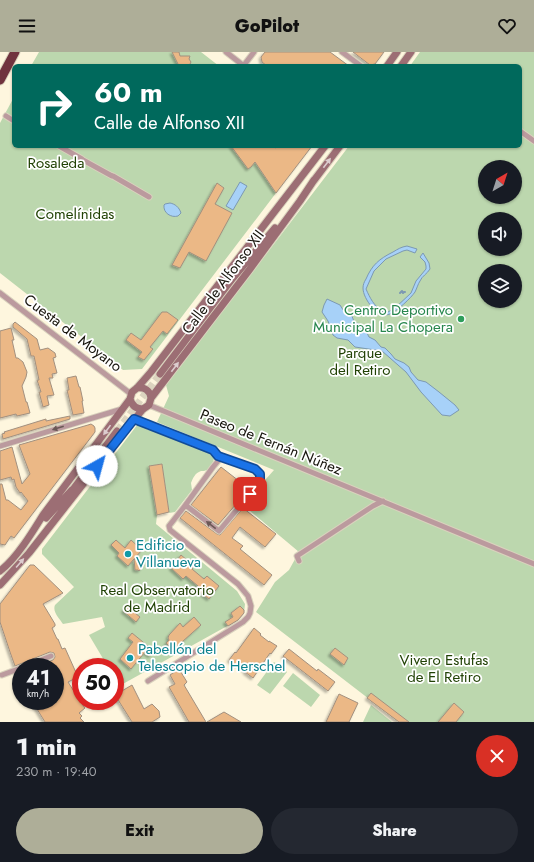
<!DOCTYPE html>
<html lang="en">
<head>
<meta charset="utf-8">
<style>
  body { margin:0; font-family:Jost,sans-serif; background:#242831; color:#f1f3f6; height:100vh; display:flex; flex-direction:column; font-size:15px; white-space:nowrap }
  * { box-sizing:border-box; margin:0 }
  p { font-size:13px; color:#9ea1a6 }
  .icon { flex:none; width:22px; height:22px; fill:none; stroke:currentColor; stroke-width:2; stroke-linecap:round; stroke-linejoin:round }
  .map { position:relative; height:670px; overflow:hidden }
  .sheet { display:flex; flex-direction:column; background:#171b24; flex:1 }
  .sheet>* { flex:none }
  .top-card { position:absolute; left:12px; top:12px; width:510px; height:84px; border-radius:6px; box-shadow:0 1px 3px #0004; background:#00695c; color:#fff; overflow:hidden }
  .needle { width:26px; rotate:39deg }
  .tools { position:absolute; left:478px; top:108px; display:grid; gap:8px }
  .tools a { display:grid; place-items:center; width:44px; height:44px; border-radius:50%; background:#171b24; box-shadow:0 1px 3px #0004; font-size:20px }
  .speed { position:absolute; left:12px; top:606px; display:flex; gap:8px; font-size:20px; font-weight:700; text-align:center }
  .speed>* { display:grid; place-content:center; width:52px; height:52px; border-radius:50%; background:#171b24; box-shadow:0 1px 3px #0004; line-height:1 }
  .speed small { font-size:10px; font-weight:400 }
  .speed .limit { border:6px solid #d22; background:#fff; color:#111 }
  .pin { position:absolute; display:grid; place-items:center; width:34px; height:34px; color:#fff; margin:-17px; border-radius:8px; box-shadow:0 2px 6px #0006 }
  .me { position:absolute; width:44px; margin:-22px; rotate:38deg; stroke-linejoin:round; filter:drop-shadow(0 0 3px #0008) }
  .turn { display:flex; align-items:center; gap:14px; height:84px; padding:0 16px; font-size:18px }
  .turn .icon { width:52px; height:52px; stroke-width:2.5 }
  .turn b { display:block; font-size:28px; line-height:34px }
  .round { display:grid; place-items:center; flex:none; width:42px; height:42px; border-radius:21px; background:#242831 }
  .summary { display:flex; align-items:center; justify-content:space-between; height:68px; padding:0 16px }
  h1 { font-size:24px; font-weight:800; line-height:30px }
  .primary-button { display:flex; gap:8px; margin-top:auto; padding:8px 16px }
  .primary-button a { flex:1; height:46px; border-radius:24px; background:#aeae98; color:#111; font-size:16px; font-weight:800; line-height:46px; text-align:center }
  .primary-button a+a { background:#242831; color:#f1f3f6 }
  header { display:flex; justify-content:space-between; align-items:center; height:52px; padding:0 16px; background:#aeae98; color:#111; font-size:18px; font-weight:800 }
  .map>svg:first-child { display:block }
  .green { fill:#bcd7ae; fill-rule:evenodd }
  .water { fill:#a7d1f8; stroke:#7c99b2 }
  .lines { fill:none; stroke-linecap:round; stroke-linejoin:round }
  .stream { stroke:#7c99b2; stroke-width:2 }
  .building { fill:#ebb886; stroke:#a2907f; filter:url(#shadow) }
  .secondary-tunnel { stroke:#dcd4bf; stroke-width:7; stroke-dasharray:7 3.5; stroke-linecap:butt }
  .street-casing { stroke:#d9d2bd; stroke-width:7 }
  .secondary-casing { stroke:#d9d2bd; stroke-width:9 }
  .highway-casing { stroke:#d9d2bd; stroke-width:11 }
  .street { stroke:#bb9a9e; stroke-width:5 }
  .secondary { stroke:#9c6e74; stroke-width:7 }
  .highway { stroke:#70333e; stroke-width:9 }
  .oneway { fill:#dcccce }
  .oneway2 { fill:#6a5856 }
  .route-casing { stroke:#114b97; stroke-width:10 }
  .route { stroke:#1a73e8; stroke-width:7 }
  .leisure-dot { fill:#2e9e5b; stroke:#fff; stroke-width:1.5 }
  .culture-dot { fill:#0f9aa8; stroke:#fff; stroke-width:1.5 }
  .labels { text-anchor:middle; stroke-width:3.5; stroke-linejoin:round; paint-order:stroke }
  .park-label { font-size:15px; fill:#214205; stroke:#fff }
  .street-label { font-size:15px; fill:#18150d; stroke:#fff }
  .leisure-label { font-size:15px; fill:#27864d; stroke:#fff; text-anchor:end }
  .culture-label { font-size:15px; fill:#0d838f; stroke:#fff; text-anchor:start }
</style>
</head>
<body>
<header><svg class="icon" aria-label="menu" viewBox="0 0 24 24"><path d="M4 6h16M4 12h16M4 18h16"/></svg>GoPilot<svg class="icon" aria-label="heart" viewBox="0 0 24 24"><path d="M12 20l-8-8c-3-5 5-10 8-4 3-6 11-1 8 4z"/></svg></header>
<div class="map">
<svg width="534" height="670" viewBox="0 0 534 670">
  <defs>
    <filter id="shadow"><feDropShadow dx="-2" dy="2" stdDeviation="1" flood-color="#0004"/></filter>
  </defs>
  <rect width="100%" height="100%" fill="#fef6de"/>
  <path class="green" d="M 39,0 L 201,0 L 219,14 L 31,14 Z
    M 420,0 L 534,0 L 534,670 L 399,670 L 256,560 L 275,530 L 289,518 L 299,500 L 243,453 L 274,418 L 157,370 L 169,344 L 166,333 L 349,94 L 520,94 L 520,14 L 410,14 ZM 485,115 L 515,115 L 515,145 L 485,145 ZM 485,167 L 515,167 L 515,197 L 485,197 ZM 485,219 L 515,219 L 515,249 L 485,249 Z
    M 14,45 L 14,94 L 244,94 L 276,141 L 142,317 L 123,318 L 106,304 L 0,221 L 0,71 Z
    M 138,372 L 148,378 L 156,377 L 188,389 L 188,391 L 189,391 L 191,395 C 195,396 197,394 201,395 C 208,396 217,401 213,410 C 212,412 209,416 207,418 C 205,419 203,419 201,419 C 195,421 193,426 191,431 L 192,438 L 175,460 L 169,461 L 162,412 L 149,414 L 157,463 L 156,472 L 237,539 L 245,552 L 244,561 L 238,568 L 121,633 L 115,623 L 115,615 L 108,615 L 89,583 L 105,575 L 102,565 L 63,572 C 60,567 52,560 55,553 L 74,535 L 42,502 L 42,497 Z
    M 274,610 L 287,620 L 270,642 L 257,633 Z
    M 293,621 L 320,643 L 311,655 L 283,634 Z
    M 371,653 L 392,670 L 363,670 Z"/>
  <path class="water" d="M 240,130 L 247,134 L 233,158 L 226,154 Z
    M 170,151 C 175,152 179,155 181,161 L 178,164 C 171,166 163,161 164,153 L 165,152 Z
    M 407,194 L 417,197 L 415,201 L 407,198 L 403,199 L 386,207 L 374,219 L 366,237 C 370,246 374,254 383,260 L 388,260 L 395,256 L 411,241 L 416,229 L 426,217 L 426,214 L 425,210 L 420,205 L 423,201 L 429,211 L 430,217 C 427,222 422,224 420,229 C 418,232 417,236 415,240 C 411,246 397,259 390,262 C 378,267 363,247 363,236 C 363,233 364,230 366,227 C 372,213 379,207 393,200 C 398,197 401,195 407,194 Z
    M 327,247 L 340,253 L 345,261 L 352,264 C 355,273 354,269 361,273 C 365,276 367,281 369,285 L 375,288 L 381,295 L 385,296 L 391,302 L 395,307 L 404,311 L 409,315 L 411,320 L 418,328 L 426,330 L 439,340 L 455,353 L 459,358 L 450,364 L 442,363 L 421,340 L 406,320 L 382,299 L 355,295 L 348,288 L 337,286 L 333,283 L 328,269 L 322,260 L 324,253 Z"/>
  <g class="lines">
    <path class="stream" d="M 400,241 L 402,239 L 403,241 L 404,240 L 405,240"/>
  </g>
  <path class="building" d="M 172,0 L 179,0 L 180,4 L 190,4 L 189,7 L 191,10 L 189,14 L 179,14 Z
    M 265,0 L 330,0 L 349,14 L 267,14 L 262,10 L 261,5 Z
    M 353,0 L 384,0 L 375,12 L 370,13 Z
    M 231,94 L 273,94 L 276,96 L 277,94 L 312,94 L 276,141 L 255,110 L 251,115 L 248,117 Z
    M 217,131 L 224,136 L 215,152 L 232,161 L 206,209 L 189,200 L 180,216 L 172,213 Z
    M 162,260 L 167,260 L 178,268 L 167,282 L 163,279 L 150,295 L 153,297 L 144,308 L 138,305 L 142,300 L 126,288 L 131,281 L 141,288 Z
    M 15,270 L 37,287 L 40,298 L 48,296 L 55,301 L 56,305 L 53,306 L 57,321 L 52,322 L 53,326 L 49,326 L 54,343 L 47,344 L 49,353 L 43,355 L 39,340 L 41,340 L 37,328 L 39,328 L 34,304 L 31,304 L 27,287 L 13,275 L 13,272 Z
    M 11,276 L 14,288 L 12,288 L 16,306 L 18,306 L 23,310 L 27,320 L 26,325 L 22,334 L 26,350 L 27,350 L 30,361 L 17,364 L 16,362 L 0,366 L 0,279 Z
    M 76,324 L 79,335 L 80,335 L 83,349 L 82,349 L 84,361 L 73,363 L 67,338 L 69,338 L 67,326 Z
    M 70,364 L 70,367 L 3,387 L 2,382 L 5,381 L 4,380 L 46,367 L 46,369 Z
    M 88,373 L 91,372 L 94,374 L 95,376 L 95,380 L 14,486 L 11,484 L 5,493 L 0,492 L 0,432 L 2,432 L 6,448 L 8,448 L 21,458 L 28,449 L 21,440 L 20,441 L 16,435 L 14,427 L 12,428 L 11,425 L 0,428 L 0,399 L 12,395 L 22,432 L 30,422 L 19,393 Z
    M 162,412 L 169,460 L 157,463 L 149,414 Z
    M 221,415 L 248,436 L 236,451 L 237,451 L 218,473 L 191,453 Z
    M 243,456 L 276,482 L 265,495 L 240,475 L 232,486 L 243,494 L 240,497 L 272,523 L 264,533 L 180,466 L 186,459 L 217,482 L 220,483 Z
    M 116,488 L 125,496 L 131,488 L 142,498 L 134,507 L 142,510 L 143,512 L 144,513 L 139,519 L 138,518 L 135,518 L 134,507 L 128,514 L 117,504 L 119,501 L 111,493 Z
    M 181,503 L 194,514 L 192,517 L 204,527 L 207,524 L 219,534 L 209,547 L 196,537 L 198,534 L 186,524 L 183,527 L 171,516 Z
    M 30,513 L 34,513 L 63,541 L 43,552 L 55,572 L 55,574 L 52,576 L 57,587 L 58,587 L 62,597 L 65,596 L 78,625 L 68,630 L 79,647 L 81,646 L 81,649 L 86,649 L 82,652 L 85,656 L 79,661 L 82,664 L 80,666 L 84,670 L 45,670 L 32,649 L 55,649 L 55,615 L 34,615 L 53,608 L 55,605 L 54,601 L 50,600 L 15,614 L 10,600 L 0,570 L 0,552 Z
    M 127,554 L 130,558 L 133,554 L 136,560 L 135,561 L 140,565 L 136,570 L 123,559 Z
    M 240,554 L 244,558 L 244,561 L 238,568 L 228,574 L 225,570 L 233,565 L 231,561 Z
    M 194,565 L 201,573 L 173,598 L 166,591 L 169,588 L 168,586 L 169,583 L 180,571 L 183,575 Z
    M 254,576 L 261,582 L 260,583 L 269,590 L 269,589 L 277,594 L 271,602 L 270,601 L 253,626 L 245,620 L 246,619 L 237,612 L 236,613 L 229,608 L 235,600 L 236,601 Z
    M 132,581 L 154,599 L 150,604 L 145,600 L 131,617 L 120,607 L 133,590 L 128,586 Z
    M 335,596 L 348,606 L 344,613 L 330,602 Z
    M 289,597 L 317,619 L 318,617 L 335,630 L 328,639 L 283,604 Z
    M 179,617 L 187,630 L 184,633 L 206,670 L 189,670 L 169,635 L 175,632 L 170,623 Z
    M 132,633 L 144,657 L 152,652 L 159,659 L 160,665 L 152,670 L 132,670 L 115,643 Z
    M 371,641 L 409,670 L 399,670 L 367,646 Z
    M 339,642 L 358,651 L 349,670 L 326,670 Z
    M 454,651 L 464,660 L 456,670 L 438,670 Z
    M 224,660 L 241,670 L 207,670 Z"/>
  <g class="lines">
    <path class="secondary-tunnel" d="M 117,379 L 160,322"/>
    <g class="street-casing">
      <path id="street" d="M 226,0 L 244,14
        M 342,0 L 361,14
        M 244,13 L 254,0
        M 6,64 L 14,69
        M 520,79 L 534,89
        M 59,94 L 82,107
        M 83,108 L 112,124
        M 113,124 L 149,145
        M 0,241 L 131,342
        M 149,353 L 534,512
        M 135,367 L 213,397 L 217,404 L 255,417 L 260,422 L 260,430 L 219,479 L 188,455 L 186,454 L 184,455 L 169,474 L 170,478 L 238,532 L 248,544 L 251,554 L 250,561 L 248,565 L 243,570 L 148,629
        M 0,394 L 122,357
        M 184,455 L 213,415 L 218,409 L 217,404
        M 299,509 L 297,504 L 373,454 L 383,449
        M 23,615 L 51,604
        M 2,623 L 21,616"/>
    </g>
    <g class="secondary-casing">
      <path id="secondary" d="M 387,14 L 397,0
        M 401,14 L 411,0
        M 312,131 L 340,94
        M 160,322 L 233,226 L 275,176
        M 137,336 C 144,335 150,338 151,346
        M 130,347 C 132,354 136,357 143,357
        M 74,436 L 117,379
        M 46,466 L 72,438
        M 0,519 C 16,507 32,481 43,463 L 130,347 L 132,340 L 137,336 L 151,320 L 325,94
        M 0,533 L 29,501 L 127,376 L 143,357 L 149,353 L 151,346 L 250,217 L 300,149 L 314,128"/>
    </g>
    <g class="highway-casing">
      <path id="highway" d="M 0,28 L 15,0"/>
    </g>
    <use href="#street" class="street"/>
    <use href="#secondary" class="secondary"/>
    <use href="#highway" class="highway"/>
  </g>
  <defs><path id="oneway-solid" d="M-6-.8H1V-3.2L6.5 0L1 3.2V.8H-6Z"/></defs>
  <g class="oneway">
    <use href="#oneway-solid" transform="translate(327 111) rotate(-53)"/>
    <use href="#oneway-solid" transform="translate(175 315) rotate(-53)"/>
    <use href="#oneway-solid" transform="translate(107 378) rotate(126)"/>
    <use href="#oneway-solid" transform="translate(20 511) rotate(-49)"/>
  </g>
  <g class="oneway2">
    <use href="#oneway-solid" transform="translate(58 376) rotate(163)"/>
    <use href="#oneway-solid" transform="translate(211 473) rotate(-142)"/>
  </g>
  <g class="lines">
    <g class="route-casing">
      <path id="route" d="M 97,414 L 134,367 L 213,398 L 218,404 L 255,417 L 260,422 L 260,430 L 250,442"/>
    </g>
    <use href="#route" class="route"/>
  </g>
  <circle class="leisure-dot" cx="461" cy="267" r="4"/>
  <g class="culture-dot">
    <circle cx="128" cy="502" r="4"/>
    <circle cx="130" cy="606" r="4"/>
  </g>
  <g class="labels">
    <g class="park-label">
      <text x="56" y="116">Rosaleda</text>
      <text x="75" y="167">Comelínidas</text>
      <text x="360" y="306">Parque<tspan x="360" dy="17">del Retiro</tspan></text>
      <text x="157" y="543">Real Observatorio<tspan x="157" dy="17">de Madrid</tspan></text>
      <text x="444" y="613">Vivero Estufas<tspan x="444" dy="17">de El Retiro</tspan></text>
    </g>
    <g class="street-label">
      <text transform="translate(223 230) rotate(-53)" y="5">Calle de Alfonso XII</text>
      <text transform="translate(73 281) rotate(37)" y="5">Cuesta de Moyano</text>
      <text transform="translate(271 390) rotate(22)" y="5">Paseo de Fernán Núñez</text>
    </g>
    <g class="leisure-label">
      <text x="453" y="263">Centro Deportivo<tspan x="453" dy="17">Municipal La Chopera</tspan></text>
    </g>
    <g class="culture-label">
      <text x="136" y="498">Edificio<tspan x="136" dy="17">Villanueva</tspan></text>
      <text x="138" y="602">Pabellón del<tspan x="138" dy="17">Telescopio de Herschel</tspan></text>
    </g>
  </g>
</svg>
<div class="tools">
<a><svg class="needle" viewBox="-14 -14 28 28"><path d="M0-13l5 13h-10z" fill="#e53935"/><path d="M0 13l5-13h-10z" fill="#9ea1a6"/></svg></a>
<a><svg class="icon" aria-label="sound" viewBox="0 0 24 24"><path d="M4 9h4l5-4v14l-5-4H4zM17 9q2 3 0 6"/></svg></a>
<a><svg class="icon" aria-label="layers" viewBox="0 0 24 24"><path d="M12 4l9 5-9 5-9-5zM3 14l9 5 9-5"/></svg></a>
</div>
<div class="speed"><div>41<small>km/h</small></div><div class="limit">50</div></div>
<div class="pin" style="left:250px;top:442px;background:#d93025"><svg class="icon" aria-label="arrive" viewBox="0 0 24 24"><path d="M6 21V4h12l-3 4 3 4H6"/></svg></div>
<svg class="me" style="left:97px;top:414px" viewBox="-20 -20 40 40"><circle r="19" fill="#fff"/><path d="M0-13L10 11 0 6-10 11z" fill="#1a73e8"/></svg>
<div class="top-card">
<div class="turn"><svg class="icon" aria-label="right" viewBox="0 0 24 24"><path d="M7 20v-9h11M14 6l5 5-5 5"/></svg><div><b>60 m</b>Calle de Alfonso XII</div></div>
</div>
</div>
<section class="sheet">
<div class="summary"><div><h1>1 min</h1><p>230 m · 19:40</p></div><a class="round" style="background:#d93025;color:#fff"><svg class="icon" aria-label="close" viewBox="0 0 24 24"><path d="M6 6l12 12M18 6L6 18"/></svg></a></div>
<div class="primary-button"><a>Exit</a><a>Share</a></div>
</section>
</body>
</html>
